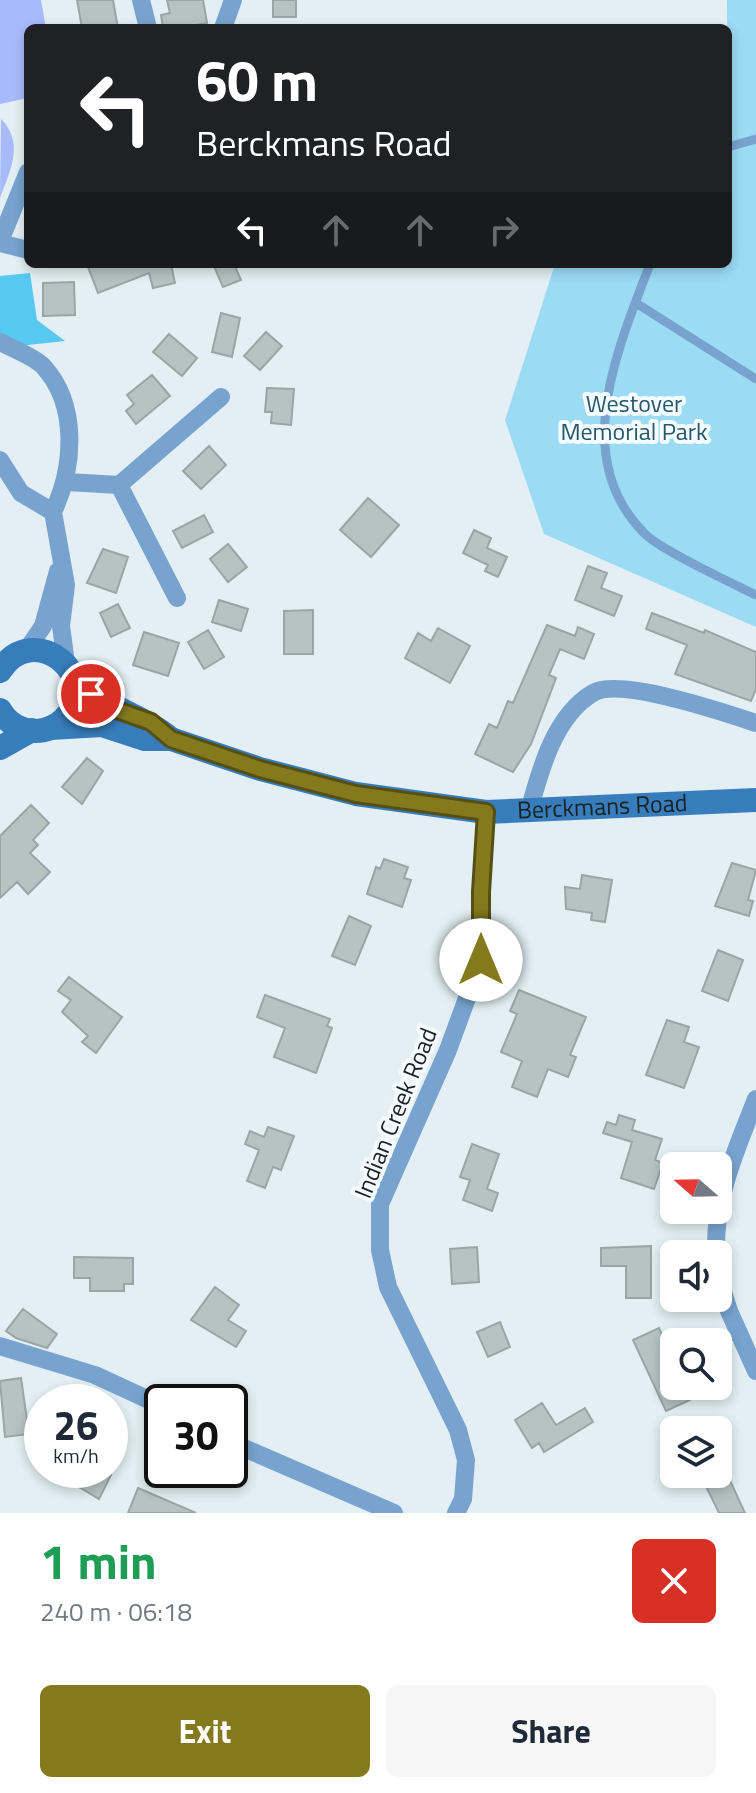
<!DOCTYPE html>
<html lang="en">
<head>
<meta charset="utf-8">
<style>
  body { margin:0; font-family:"Titillium Web",sans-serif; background:#f6f6f7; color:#1f2937; height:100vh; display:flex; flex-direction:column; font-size:30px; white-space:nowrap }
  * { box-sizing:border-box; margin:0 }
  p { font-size:26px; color:#747a83 }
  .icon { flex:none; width:44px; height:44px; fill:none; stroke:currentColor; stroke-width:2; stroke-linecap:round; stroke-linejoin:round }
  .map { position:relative; height:1513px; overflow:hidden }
  .panel { display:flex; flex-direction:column; background:#fff; flex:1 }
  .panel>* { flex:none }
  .top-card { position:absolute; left:24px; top:24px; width:708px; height:244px; border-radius:12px; box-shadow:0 4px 12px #0003; background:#202124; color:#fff; overflow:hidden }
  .needle { width:52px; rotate:290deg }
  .buttons { position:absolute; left:660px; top:1152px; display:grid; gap:16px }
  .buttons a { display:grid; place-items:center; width:72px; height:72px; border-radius:12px; background:#fff; box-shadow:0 4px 12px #0003; font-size:40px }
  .speed { position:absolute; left:24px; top:1384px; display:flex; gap:16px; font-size:40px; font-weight:700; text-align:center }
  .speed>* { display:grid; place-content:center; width:104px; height:104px; border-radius:50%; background:#fff; box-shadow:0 4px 12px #0003; line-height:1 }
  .speed small { font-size:20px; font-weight:400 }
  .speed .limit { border:4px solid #111; border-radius:12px; background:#fff; color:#111 }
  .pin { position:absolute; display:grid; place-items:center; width:68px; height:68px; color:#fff; margin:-34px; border:4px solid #fff; border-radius:50%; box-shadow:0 2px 8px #0007 }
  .me { position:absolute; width:88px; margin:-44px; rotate:0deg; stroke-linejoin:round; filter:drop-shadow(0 0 6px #0008) }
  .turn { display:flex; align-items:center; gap:28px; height:168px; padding:0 40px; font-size:36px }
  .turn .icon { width:104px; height:104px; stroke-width:2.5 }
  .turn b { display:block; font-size:56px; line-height:68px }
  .lanes { display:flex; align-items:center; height:76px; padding:0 40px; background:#0003; justify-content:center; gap:40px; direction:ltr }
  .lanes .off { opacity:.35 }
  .round { display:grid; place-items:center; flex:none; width:84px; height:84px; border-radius:12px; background:#f6f6f7 }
  .summary { display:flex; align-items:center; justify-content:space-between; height:136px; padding:0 40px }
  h1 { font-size:48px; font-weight:700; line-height:60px; color:#1e9e55 }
  .cta { display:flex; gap:16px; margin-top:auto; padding:16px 40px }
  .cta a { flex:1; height:92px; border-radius:12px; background:#85791e; color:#fff; font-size:32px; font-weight:700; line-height:92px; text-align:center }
  .cta a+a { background:#f6f6f7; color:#1f2937 }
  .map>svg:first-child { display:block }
  .green { fill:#9bdbf4 }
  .forest { fill:#57c9f1 }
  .water { fill:#a9bafa }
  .building { fill:#b6c3c3; stroke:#99a6a6; stroke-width:2 }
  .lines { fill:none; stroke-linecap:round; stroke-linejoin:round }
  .lane { stroke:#77a3ce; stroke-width:9 }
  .street { stroke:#77a3ce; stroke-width:18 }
  .secondary { stroke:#377dbc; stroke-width:24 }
  .route-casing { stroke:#564f14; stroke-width:20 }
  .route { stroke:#85791e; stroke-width:14 }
  .labels { text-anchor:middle; stroke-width:8; stroke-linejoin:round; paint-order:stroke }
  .park-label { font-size:24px; fill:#285869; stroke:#f4fbfe }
  .street-label { font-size:24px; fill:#1c2122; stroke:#f4fbfe }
</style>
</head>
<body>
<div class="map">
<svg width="756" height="1513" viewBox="0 0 756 1513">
  <rect width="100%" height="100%" fill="#e3eff4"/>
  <path class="green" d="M 727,0 L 756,0 L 756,627 L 544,534 L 505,420 L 555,264 L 728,264 Z"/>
  <path class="forest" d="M 30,273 L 37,320 L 65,341 L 0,348 L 0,276 Z"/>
  <path class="water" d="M 0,0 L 41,0 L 46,28 L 28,28 L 28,98 L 0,104 Z
    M 1,119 C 25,143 10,171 0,198 Z"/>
  <path class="building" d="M 77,0 L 113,0 L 118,28 L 82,28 Z
    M 167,0 L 203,0 L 207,23 L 195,25 L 196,28 L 163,28 L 161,15 L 170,13 Z
    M 273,0 L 296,0 L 296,17 L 273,17 Z
    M 96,264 L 171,264 L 175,283 L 153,288 L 149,273 L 98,293 L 88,267 Z
    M 213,264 L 234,264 L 241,280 L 223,287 Z
    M 74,282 L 75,315 L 43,316 L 43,283 Z
    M 221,313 L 240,318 L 232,357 L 212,352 Z
    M 266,332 L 282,346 L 260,370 L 244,356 Z
    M 169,334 L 197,358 L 182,376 L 153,352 Z
    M 152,375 L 170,396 L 136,424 L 126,411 L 134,404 L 127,395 Z
    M 267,388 L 294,389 L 291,425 L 271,423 L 272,412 L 265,412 Z
    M 209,446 L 226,465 L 201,489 L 183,471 Z
    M 368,498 L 399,525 L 371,557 L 340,530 Z
    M 204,515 L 213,532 L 182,548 L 173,531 Z
    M 474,530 L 491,538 L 487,548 L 507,557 L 498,577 L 485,571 L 488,565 L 463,553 Z
    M 228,544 L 247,567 L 228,582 L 210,559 Z
    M 103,549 L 128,557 L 116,593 L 87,583 Z
    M 588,566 L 607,573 L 601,588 L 622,596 L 614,616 L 575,600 Z
    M 219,600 L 248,609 L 241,631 L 212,622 Z
    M 118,604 L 130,628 L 111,637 L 100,613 Z
    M 313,610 L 313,654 L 284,654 L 284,611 Z
    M 652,613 L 704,633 L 705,630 L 756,652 L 756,689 L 751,701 L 675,674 L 687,645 L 646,629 Z
    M 547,625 L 575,636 L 578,627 L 594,634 L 584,659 L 560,649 L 549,675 L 556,678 L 531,744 L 513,772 L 475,754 L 489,724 L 497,728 L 508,701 L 513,703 Z
    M 438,628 L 470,646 L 450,683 L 405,658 L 418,633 L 431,641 Z
    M 208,630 L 224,657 L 204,669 L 188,642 Z
    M 144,632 L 179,643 L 168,676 L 133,665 Z
    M 87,758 L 103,771 L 82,804 L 62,787 Z
    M 31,805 L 49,823 L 33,840 L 38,845 L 30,853 L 50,872 L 28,894 L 17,882 L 0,898 L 0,836 Z
    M 384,859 L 408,867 L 404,878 L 411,880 L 402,907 L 367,894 L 376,867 L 380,869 Z
    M 732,863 L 756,870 L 748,900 L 753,901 L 749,916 L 715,906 Z
    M 582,875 L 612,880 L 605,922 L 591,920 L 592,913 L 566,909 L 565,887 L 580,889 Z
    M 349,916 L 371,926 L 355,965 L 332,956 Z
    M 718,950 L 743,960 L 728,1001 L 702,991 Z
    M 69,977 L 122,1017 L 96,1053 L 82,1042 L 88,1036 L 62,1012 L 71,1000 L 58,991 Z
    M 519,990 L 586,1017 L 570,1055 L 576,1057 L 568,1077 L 548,1069 L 537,1097 L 512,1087 L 522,1061 L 501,1052 L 517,1014 L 510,1011 Z
    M 265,995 L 330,1019 L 327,1026 L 332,1028 L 316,1073 L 274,1057 L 285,1028 L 257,1017 Z
    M 667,1020 L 689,1027 L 684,1042 L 699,1047 L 684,1088 L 646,1075 Z
    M 619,1115 L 635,1120 L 632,1130 L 662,1139 L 655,1160 L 663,1163 L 654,1189 L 621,1178 L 632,1142 L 603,1133 L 607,1122 L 616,1125 Z
    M 268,1127 L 294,1136 L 281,1170 L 273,1167 L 265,1188 L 247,1181 L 259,1150 L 245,1144 L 250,1131 L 264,1137 Z
    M 472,1144 L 499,1154 L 487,1189 L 498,1193 L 492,1211 L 463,1200 L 470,1180 L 460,1177 Z
    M 651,1246 L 651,1298 L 626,1298 L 626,1266 L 601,1266 L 601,1248 Z
    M 477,1247 L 479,1282 L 452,1284 L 450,1249 Z
    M 74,1257 L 133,1258 L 133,1284 L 124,1284 L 124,1291 L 90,1291 L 90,1278 L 74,1278 Z
    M 215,1287 L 239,1305 L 228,1320 L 246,1331 L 236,1347 L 191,1320 Z
    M 23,1309 L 57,1334 L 47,1348 L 16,1338 L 6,1331 Z
    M 500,1322 L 510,1347 L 488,1357 L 477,1332 Z
    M 659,1328 L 674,1363 L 674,1386 L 684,1386 L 690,1400 L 666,1411 L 633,1340 Z
    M 21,1378 L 29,1434 L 5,1437 L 0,1381 Z
    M 542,1403 L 556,1425 L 585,1408 L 593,1422 L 544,1452 L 539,1443 L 532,1448 L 515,1420 Z
    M 51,1470 L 101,1470 L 111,1475 L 99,1499 Z
    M 700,1474 L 727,1474 L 745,1513 L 719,1513 Z
    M 138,1488 L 196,1513 L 128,1513 Z"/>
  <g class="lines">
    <path class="lane" d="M 728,147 L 756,139
      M 650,264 C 618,349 569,457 644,533 C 660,550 732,583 756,595
      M 636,303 L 756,379"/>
    <path class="street" d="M 141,0 L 148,28
      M 223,28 L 233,0
      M 0,241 L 28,172
      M 0,243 L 28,250
      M 0,342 C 13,349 33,356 43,366 C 79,405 74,468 53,512
      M 0,460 L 21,493 L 53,512
      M 67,482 L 119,485 L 177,598
      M 119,485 L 221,397
      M 53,512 L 66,585 L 61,626 L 66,663
      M 26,651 L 43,626 L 58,571
      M 529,811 C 540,771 554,716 593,693 C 619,677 726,713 756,723
      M 716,1254 C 714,1198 736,1150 756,1099
      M 718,1276 L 729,1311 L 756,1371
      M 0,1346 L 95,1375 L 162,1406
      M 230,1442 L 394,1513
      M 456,1513 L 463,1499 L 466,1460 L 458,1430 L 388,1287 L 380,1250 L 380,1204 L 448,1050 L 481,960 L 481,892 L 486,812"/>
    <g class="secondary">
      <path d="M 0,671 C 33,618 105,677 64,719 C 57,726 46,731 36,731 C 21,731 7,723 0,710"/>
      <path d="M 74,678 C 102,707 141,714 171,739"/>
      <path id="s1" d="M 50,728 L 102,725 L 145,739 L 171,739 L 260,769 L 356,794 L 486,812 L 756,800"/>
      <path d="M 0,748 L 32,730"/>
    </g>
  </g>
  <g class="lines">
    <g class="route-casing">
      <path id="route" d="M 91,694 L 117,710 L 151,722 L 171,739 L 260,769 L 356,794 L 486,812 L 481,892 L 481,960"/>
    </g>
    <use href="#route" class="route"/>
  </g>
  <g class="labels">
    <g class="park-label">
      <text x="634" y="412">Westover<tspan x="634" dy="28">Memorial Park</tspan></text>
    </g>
    <g class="street-label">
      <text dy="8" stroke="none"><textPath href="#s1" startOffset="564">Berckmans Road</textPath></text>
      <text transform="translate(396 1113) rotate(-68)" y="8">Indian Creek Road</text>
    </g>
  </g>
</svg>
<div class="buttons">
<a><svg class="needle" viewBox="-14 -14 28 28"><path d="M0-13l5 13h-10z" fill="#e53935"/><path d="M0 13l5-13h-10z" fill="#747a83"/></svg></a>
<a><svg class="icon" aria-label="sound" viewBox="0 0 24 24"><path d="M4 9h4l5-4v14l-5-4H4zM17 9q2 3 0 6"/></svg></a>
<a><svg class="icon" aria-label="search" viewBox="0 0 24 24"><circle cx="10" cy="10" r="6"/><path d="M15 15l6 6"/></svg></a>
<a><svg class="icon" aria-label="layers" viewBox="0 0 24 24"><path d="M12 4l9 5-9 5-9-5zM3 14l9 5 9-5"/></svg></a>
</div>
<div class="speed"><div>26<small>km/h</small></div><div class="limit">30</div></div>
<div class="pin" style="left:91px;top:694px;background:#d93025"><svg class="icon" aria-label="arrive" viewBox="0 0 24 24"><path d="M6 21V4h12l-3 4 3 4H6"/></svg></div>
<svg class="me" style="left:481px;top:960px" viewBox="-20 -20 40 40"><circle r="19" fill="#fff"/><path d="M0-13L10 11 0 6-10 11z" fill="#85791e"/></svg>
<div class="top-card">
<div class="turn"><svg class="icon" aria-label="left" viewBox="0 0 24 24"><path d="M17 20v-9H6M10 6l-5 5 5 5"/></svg><div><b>60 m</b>Berckmans Road</div></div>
<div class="lanes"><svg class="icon" aria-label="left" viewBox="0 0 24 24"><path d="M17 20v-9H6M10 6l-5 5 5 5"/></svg><svg class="icon off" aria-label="ahead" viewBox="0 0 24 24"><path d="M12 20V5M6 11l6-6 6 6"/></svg><svg class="icon off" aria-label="ahead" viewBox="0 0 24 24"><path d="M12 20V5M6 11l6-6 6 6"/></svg><svg class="icon off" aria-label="right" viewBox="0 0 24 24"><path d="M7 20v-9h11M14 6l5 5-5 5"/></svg></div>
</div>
</div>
<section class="panel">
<div class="summary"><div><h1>1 min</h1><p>240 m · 06:18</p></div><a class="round" style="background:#d93025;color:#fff"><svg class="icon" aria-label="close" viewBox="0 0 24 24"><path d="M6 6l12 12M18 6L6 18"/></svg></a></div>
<div class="cta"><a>Exit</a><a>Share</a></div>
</section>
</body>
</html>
